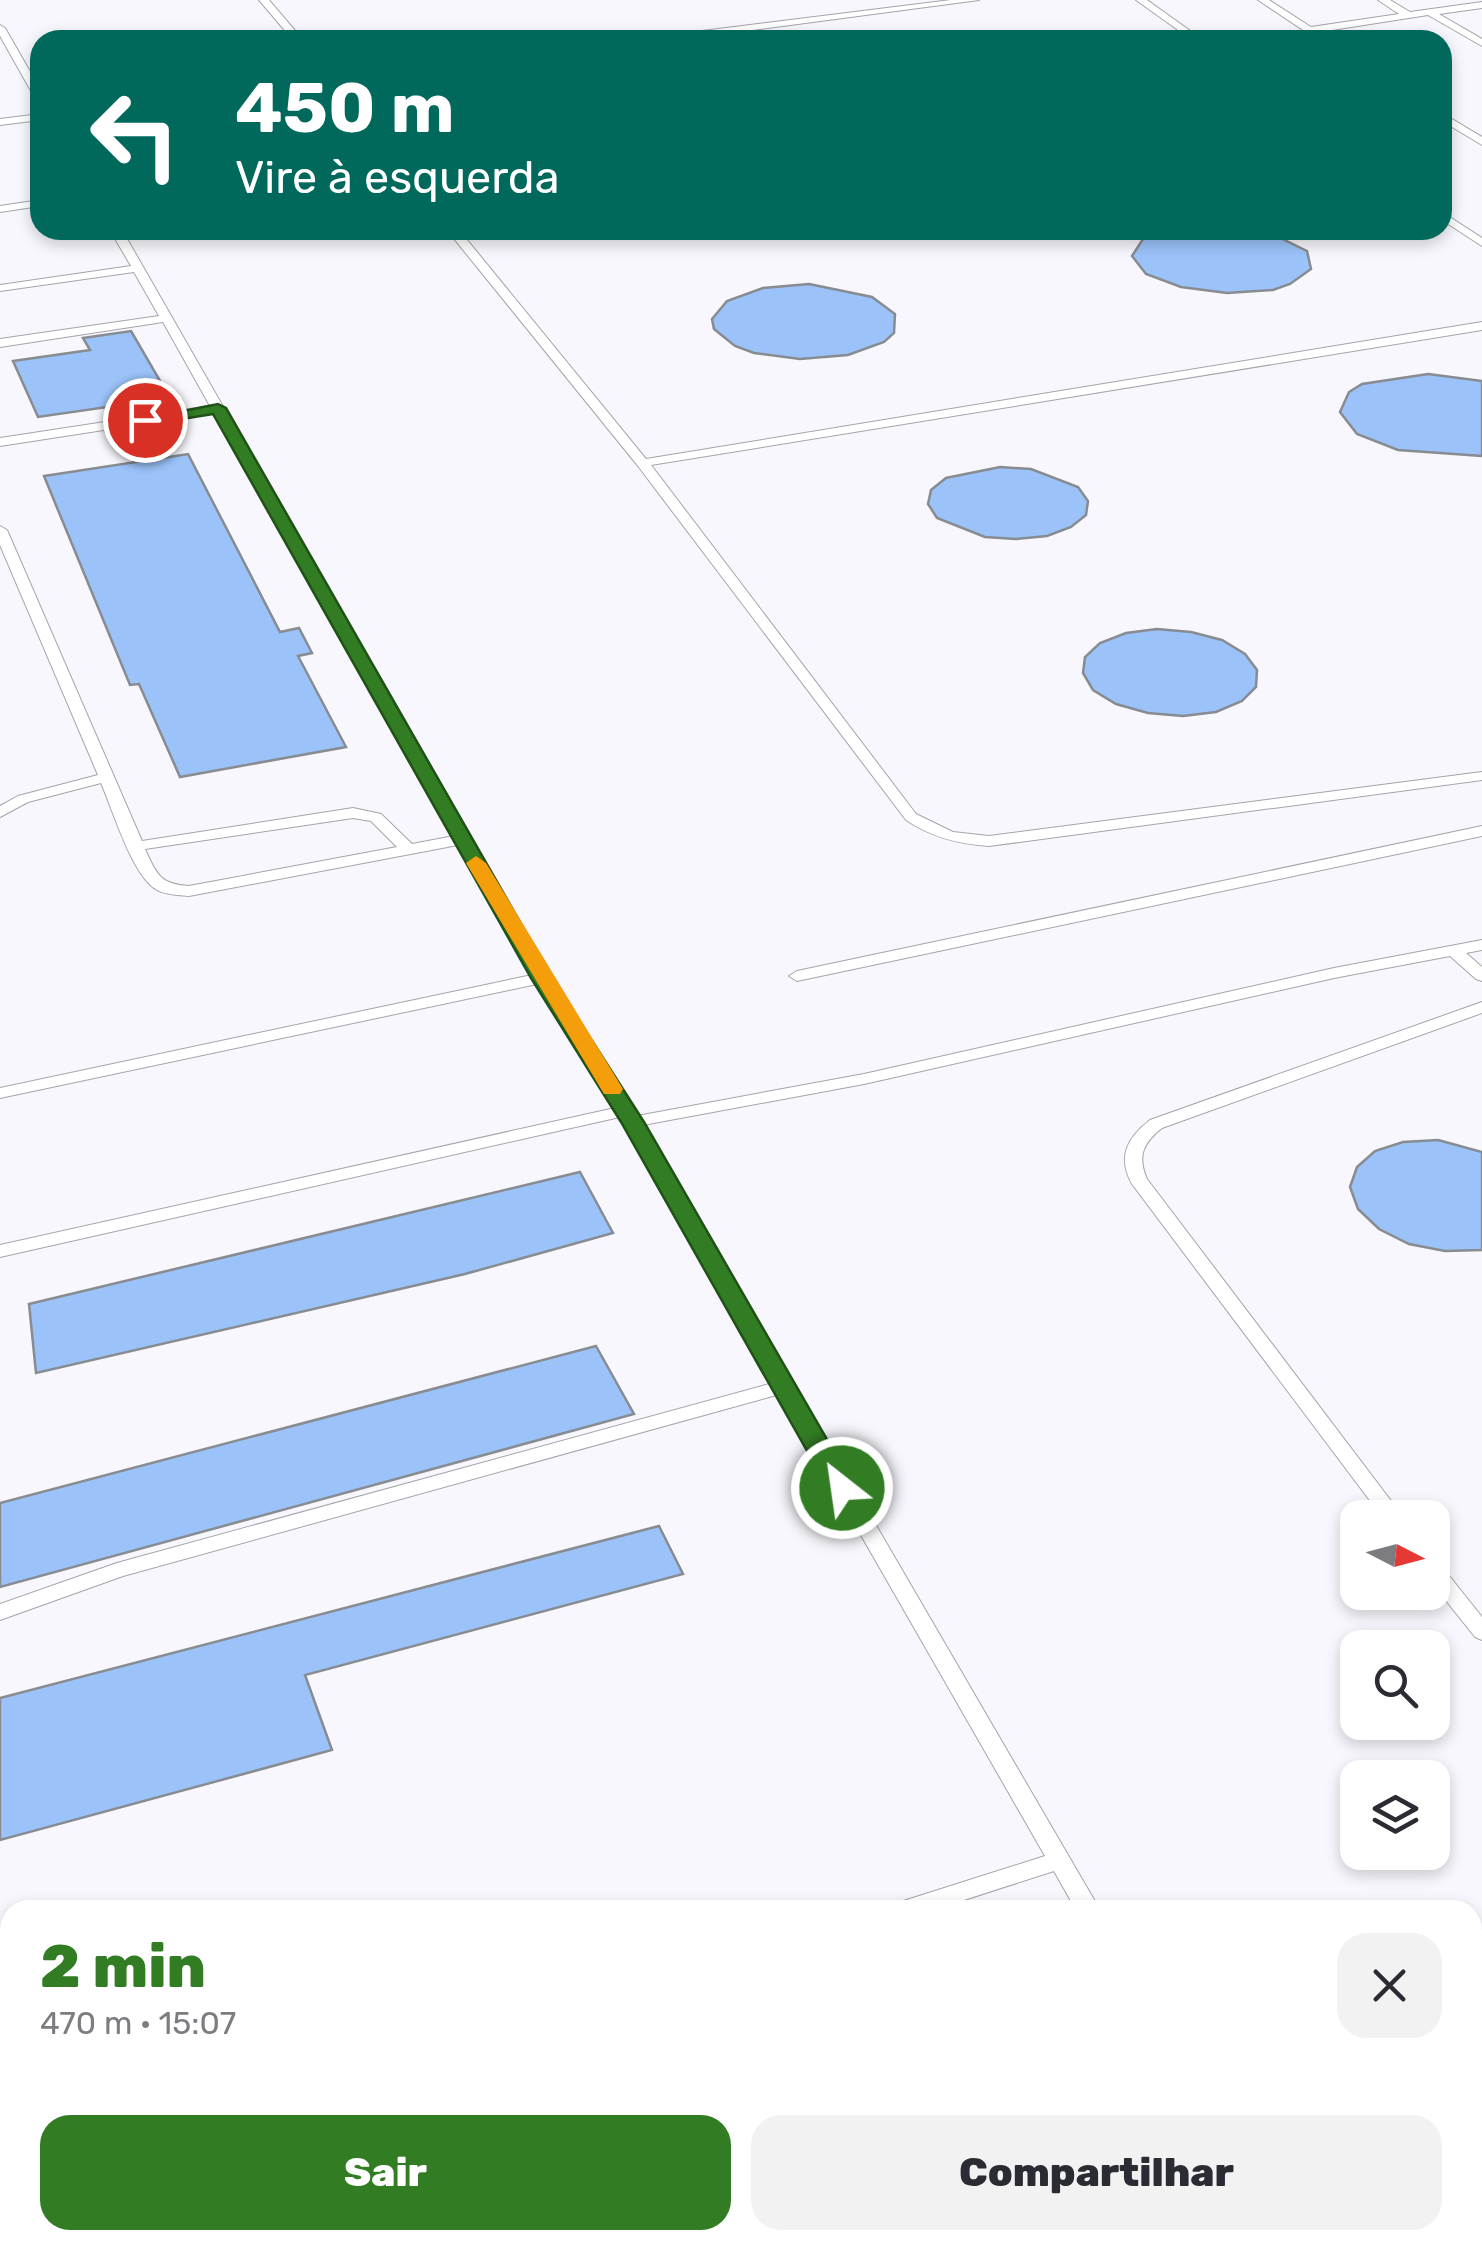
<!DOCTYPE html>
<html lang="pt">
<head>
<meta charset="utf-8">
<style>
  body { margin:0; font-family:Rubik,sans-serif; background:#f2f2f3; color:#2b2b33; height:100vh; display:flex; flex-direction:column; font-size:38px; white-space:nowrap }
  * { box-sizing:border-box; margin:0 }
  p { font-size:32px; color:#7c7c81 }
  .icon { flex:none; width:55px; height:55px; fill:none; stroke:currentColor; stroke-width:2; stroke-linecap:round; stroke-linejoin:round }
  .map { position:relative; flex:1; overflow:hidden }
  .drawer { position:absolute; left:0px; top:1900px; width:1482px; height:350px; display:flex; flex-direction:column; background:#fff; border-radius:30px 30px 0 0; box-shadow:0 5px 15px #0003 }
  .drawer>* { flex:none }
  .guide { position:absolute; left:30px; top:30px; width:1422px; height:210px; border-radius:30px; box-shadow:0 5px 15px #0003; background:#00695c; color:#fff; overflow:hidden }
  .needle { width:65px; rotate:96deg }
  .buttons { position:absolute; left:1340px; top:1500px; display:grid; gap:20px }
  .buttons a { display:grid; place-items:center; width:110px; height:110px; border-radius:20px; background:#fff; box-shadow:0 5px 15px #0003; font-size:50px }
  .pin { position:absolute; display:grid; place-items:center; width:85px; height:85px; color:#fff; margin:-42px; border:5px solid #fff; border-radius:50%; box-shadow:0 2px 10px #0007 }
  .me { position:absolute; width:110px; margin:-55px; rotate:330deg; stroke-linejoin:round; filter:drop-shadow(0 0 8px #0008) }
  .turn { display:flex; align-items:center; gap:35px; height:210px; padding:0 40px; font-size:45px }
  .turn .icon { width:130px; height:130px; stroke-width:2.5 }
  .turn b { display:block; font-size:70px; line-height:85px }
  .round { display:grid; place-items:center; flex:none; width:105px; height:105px; border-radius:30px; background:#f2f2f3 }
  .summary { display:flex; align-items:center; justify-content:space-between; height:170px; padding:0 40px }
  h1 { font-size:60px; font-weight:800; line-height:75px; color:#327d23 }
  .button { display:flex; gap:20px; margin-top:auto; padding:20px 40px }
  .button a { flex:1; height:115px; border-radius:30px; background:#327d23; color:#fff; font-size:40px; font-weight:800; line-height:115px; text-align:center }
  .button a+a { background:#f2f2f3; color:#2b2b33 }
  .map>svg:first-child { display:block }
  .building { fill:#9bc3fa; stroke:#888c91; stroke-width:2.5 }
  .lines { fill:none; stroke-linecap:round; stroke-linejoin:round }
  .lane-casing { stroke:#a4a4aa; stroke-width:2 }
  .lane { fill:#fff; fill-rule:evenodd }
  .route { fill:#327d23; stroke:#205117; stroke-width:2.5 }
  .slow { fill:#f59e0b }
</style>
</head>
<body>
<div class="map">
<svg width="1482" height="2250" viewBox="0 0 1482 2250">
  <rect width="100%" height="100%" fill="#f7f7fd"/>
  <path class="building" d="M 1164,230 L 1264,230 L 1307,251 L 1311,269 L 1290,284 L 1273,290 L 1227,293 L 1181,287 L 1146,274 L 1132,256 L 1143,239 Z
    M 809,284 L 872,297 L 895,314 L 894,333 L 884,342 L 848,355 L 800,359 L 754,353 L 735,346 L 714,329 L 712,319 L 727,301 L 763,288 Z
    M 131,331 L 170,398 L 38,417 L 13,361 L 90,350 L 83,338 Z
    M 1428,374 L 1482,381 L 1482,456 L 1398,450 L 1357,434 L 1340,412 L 1349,392 L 1362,384 Z
    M 188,454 L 280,632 L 299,628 L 312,653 L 298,656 L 346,747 L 180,777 L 139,684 L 130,685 L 44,476 Z
    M 1000,467 L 1031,469 L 1078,487 L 1088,501 L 1086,515 L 1071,527 L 1047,536 L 1016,539 L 985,537 L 937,518 L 928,504 L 931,490 L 946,478 Z
    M 1157,629 L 1191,632 L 1222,640 L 1245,654 L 1257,670 L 1256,687 L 1242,701 L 1216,712 L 1183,716 L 1148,713 L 1116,704 L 1093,690 L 1083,673 L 1085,657 L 1100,643 L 1126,633 Z
    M 1438,1140 L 1482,1152 L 1482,1250 L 1445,1251 L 1409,1244 L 1379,1229 L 1358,1209 L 1350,1187 L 1357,1167 L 1375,1151 L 1403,1142 Z
    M 580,1172 L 613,1233 L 465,1274 L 36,1373 L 29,1304 Z
    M 596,1346 L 634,1414 L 0,1587 L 0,1503 Z
    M 659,1526 L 683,1574 L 305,1675 L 332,1750 L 0,1840 L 0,1698 Z"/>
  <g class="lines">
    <g class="lane-casing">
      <path id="lane" d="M 259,0 L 269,0 L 303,40 L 293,40 Z
        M 951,0 L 979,0 L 677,40 L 649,40 L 654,37 Z
        M 1136,0 L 1147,0 L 1203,40 L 1192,40 Z
        M 1258,0 L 1269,0 L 1311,27 L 1399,14 L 1378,0 L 1390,0 L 1410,12 L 1482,2 L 1482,8 L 1439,14 L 1482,39 L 1482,46 L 1428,15 L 1319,32 L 1330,40 L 1318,40 Z
        M 0,25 L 5,28 L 40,89 L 40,101 L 35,98 L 0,36 Z
        M 1442,113 L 1482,137 L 1482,145 L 1442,121 Z
        M 40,114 L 40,120 L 0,125 L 0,119 Z
        M 40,200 L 40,206 L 0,212 L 0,206 Z
        M 1442,212 L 1482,238 L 1482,246 L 1442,220 Z
        M 110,230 L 122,230 L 550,978 L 637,1116 L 864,1074 L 1334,968 L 1482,940 L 1482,950 L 1466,953 L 1482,967 L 1482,981 L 1476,979 L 1450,956 L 1334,978 L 864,1084 L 643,1125 L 1100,1910 L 1076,1910 L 1054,1871 L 933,1910 L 893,1910 L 897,1903 L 1045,1856 L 780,1394 L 123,1576 L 0,1620 L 0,1604 L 117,1563 L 773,1383 L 620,1117 L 0,1257 L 0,1245 L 615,1108 L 537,984 L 0,1098 L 0,1088 L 532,975 L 458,845 L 189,896 C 178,895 167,895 157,890 C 132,876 113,810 101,783 L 28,802 L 0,817 L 0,806 L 18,796 L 98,775 L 0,545 L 0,526 L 7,530 L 142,841 L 353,808 L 381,814 L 412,844 L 454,836 L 214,413 L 0,446 L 0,438 L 210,406 L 163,322 L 0,347 L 0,339 L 159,316 L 134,272 L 0,291 L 0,285 L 131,266 ZM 353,818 L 371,821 L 397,847 L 189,886 C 160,884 157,875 145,849 Z
        M 447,230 L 459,230 L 646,459 L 1482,322 L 1482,330 L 651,465 L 916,814 L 953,832 L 989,836 L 1482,772 L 1482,780 L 989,846 C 958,844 931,837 906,820 L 638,466 Z
        M 1482,826 L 1482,836 L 797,981 L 789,976 L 797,971 Z
        M 1482,1002 L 1482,1013 L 1162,1128 C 1143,1143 1137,1156 1147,1179 L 1404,1518 L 1383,1518 L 1132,1184 C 1117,1157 1127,1138 1150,1120 Z
        M 1432,1561 L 1439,1563 L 1482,1617 L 1482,1640 L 1475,1637 L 1432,1583 Z
        M 10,2184 L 10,2206 L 0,2209 L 0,2187 Z
        M 1263,2240 L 1290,2240 L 1295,2250 L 1268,2250 Z"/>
    </g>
    <use href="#lane" class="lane"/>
  </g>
  <path class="route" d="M 218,404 L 226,408 L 552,978 L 644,1122 L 855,1488 L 851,1495 L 832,1495 L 828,1488 L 621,1122 L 531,978 L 213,414 L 145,425 L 137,420 Z"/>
  <path class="slow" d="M 476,856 L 486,863 L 623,1089 L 620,1094 L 604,1094 L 601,1089 L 466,863 Z"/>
</svg>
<div class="buttons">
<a><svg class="needle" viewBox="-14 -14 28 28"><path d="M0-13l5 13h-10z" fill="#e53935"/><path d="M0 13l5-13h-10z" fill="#7c7c81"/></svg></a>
<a><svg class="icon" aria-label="search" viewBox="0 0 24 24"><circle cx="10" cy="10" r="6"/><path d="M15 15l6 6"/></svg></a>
<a><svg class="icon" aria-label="layers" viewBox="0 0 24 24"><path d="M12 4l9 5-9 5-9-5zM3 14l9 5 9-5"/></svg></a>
</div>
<div class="pin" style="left:145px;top:420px;background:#d93025"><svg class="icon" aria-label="arrive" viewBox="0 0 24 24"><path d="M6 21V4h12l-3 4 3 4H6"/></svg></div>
<svg class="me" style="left:842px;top:1488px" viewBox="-20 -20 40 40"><circle r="17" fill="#327d23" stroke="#fff" stroke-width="3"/><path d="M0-11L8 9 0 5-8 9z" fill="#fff"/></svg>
<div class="guide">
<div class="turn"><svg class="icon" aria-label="left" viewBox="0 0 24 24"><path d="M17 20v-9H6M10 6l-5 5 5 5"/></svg><div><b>450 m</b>Vire à esquerda</div></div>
</div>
<section class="drawer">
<div class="summary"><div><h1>2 min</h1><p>470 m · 15:07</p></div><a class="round"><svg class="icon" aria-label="close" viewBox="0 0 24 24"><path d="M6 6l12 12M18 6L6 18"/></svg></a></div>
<div class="button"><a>Sair</a><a>Compartilhar</a></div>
</section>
</div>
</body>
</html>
